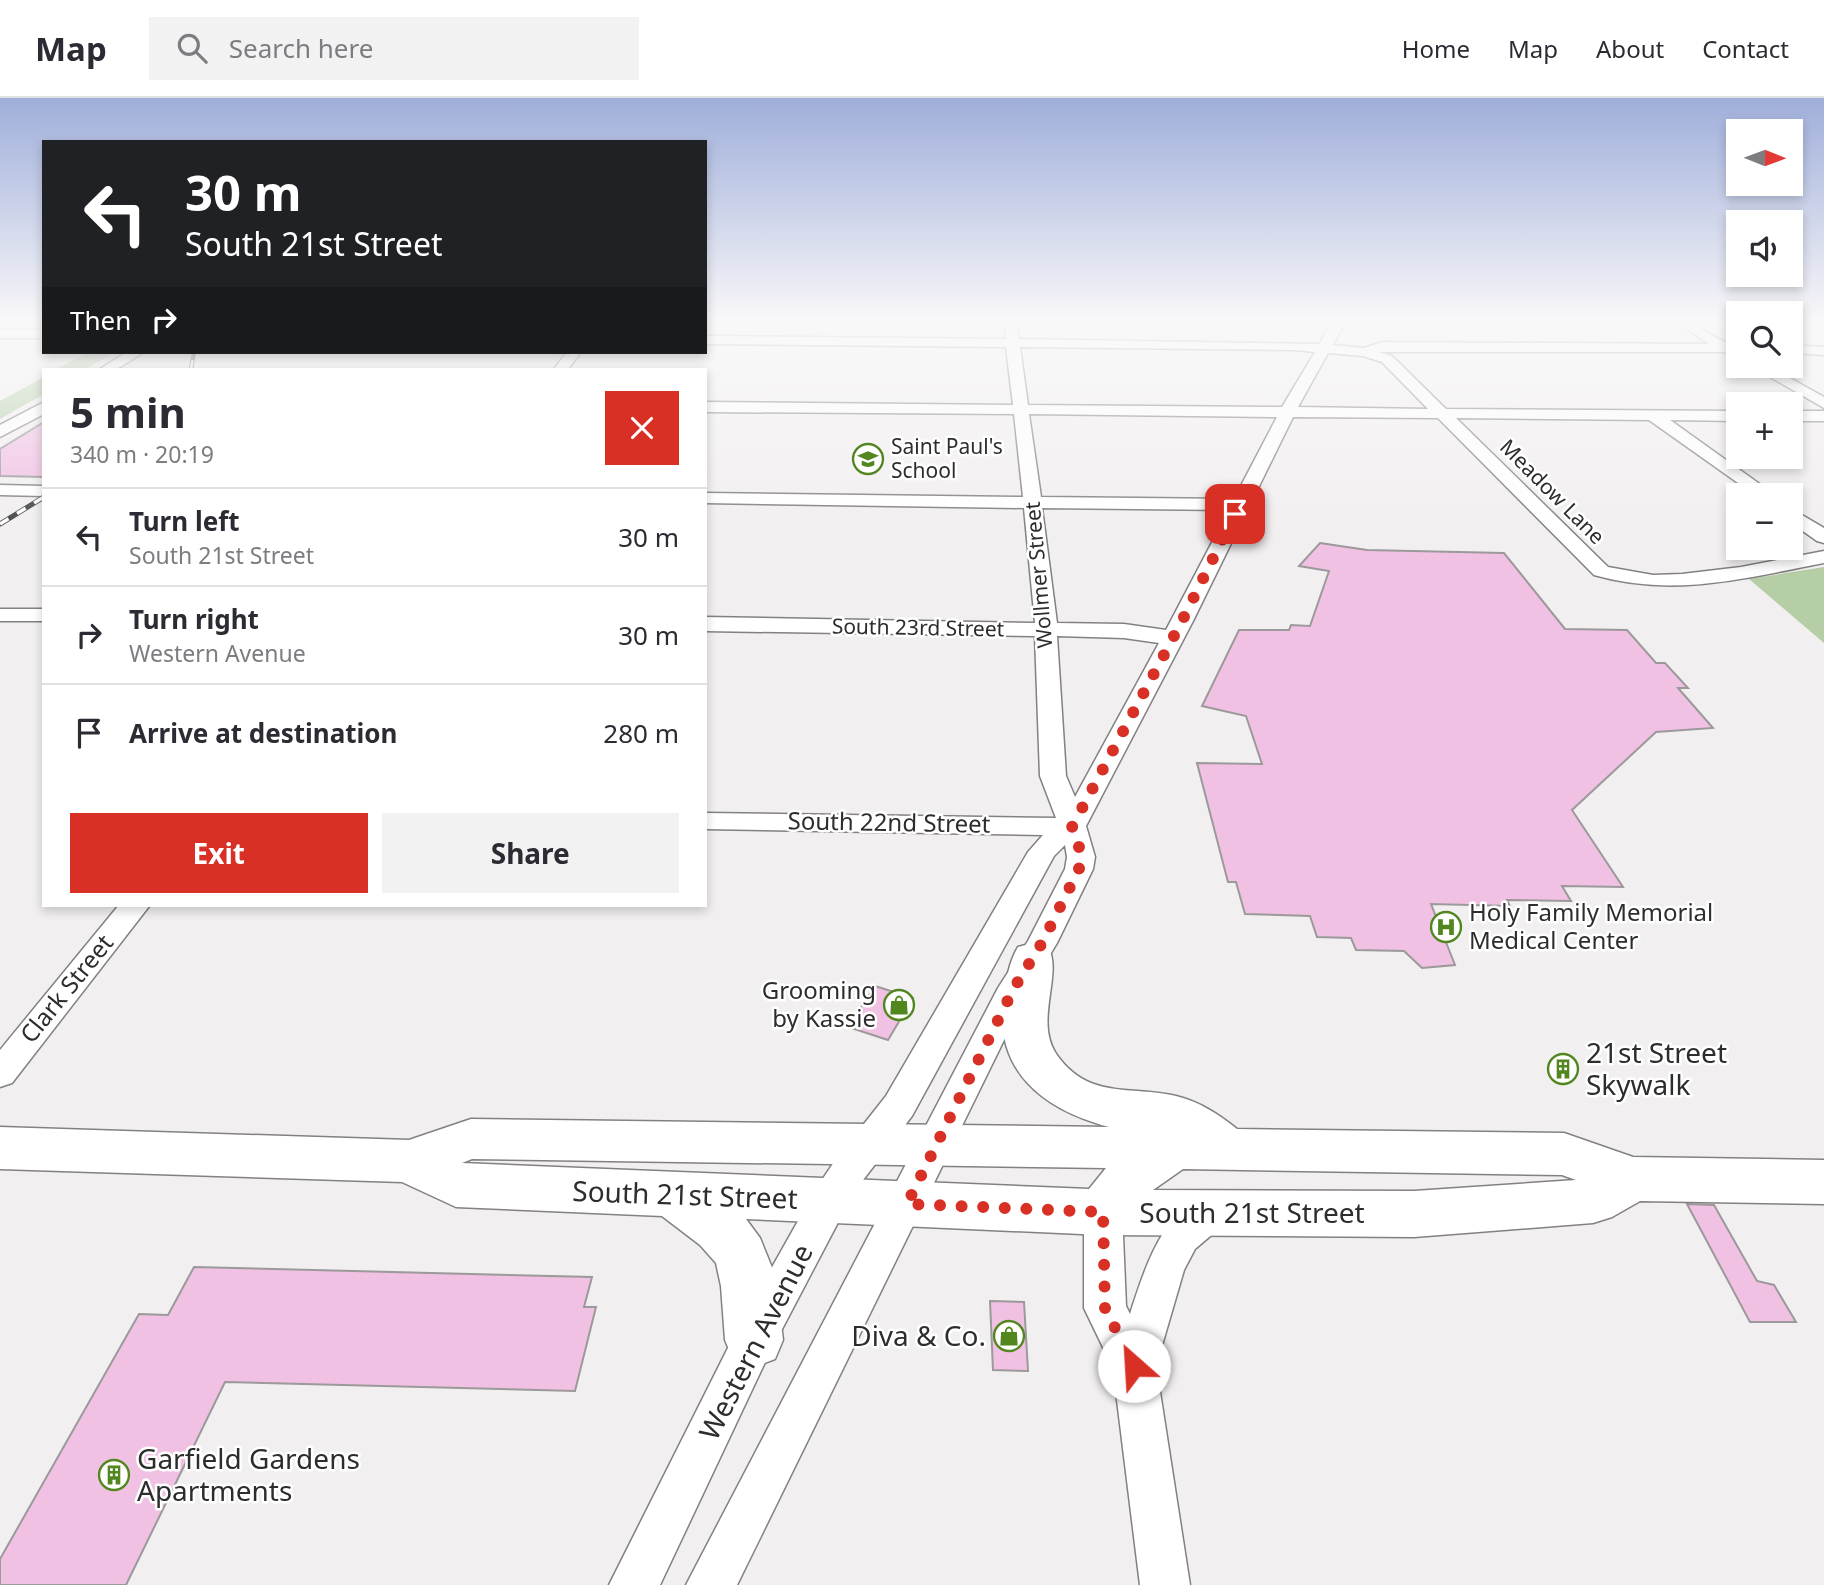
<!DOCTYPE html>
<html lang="en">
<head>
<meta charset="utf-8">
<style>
  body { margin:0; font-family:"Noto Sans",sans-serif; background:#f2f2f3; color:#2b2b33; height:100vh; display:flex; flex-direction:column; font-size:26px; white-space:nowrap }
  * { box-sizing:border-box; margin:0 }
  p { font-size:23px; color:#7c7c81 }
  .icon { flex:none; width:38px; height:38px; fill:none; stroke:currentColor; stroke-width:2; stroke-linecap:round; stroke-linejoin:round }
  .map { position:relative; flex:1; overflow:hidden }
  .panel { position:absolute; left:42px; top:270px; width:665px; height:539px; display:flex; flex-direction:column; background:#fff; border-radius:0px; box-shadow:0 4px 10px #0003 }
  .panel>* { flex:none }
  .banner { position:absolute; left:42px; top:42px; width:665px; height:214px; border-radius:0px; box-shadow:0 4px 10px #0003; background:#202124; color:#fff; overflow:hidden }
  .needle { width:46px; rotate:91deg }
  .tools { position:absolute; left:1726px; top:21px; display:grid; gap:14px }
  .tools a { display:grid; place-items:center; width:77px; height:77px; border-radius:0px; background:#fff; box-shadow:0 4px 10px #0003; font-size:35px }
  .pin { position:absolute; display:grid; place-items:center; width:60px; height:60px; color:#fff; margin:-30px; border-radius:14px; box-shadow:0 4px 10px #0006 }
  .me { position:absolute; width:77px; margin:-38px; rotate:334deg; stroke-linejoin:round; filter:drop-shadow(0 0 5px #0008) }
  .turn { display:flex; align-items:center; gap:24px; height:147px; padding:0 28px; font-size:32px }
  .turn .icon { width:91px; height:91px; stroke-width:2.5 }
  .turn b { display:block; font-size:49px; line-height:60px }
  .then { display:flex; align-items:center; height:66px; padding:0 28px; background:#0003; gap:14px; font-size:26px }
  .round { display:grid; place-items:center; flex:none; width:74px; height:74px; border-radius:0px; background:#f2f2f3 }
  .headline { display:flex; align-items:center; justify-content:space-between; height:119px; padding:0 28px }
  h1 { font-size:42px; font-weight:700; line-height:52px }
  .cta { display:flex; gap:14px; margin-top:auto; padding:14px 28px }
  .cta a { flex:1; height:80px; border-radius:0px; background:#d93025; color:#fff; font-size:28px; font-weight:700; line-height:80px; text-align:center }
  .cta a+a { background:#f2f2f3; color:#2b2b33 }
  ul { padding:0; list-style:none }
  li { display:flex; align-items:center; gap:21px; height:98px; padding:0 28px; border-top:2px solid #e1e1e2 }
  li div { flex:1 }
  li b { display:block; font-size:26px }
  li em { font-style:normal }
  header { display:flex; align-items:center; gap:42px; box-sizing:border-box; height:98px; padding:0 35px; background:#fff; border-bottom:2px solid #e1e1e2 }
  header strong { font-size:33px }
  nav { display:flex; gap:38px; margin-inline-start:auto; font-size:24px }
  .search { width:490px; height:63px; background:#f2f2f3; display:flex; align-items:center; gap:18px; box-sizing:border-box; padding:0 24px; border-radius:0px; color:#7c7c81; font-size:26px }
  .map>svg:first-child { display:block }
  .green { fill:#b6cea6 }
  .building { fill:#f1c1e3; stroke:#9b999a; stroke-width:2 }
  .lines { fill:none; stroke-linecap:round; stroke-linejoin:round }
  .minor-casing { stroke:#838082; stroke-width:3 }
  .secondary-casing { stroke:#838082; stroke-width:3 }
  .minor { fill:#fff; fill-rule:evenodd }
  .secondary { fill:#fff; fill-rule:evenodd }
  .rail-far1-casing { stroke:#494849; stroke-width:4.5 }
  .rail-casing { stroke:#494849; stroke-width:5 }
  .rail-far1 { stroke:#fff; stroke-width:2.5; stroke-dasharray:9; stroke-linecap:butt }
  .rail { stroke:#fff; stroke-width:3.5; stroke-dasharray:10; stroke-linecap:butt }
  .route { stroke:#d93025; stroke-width:12; stroke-dasharray:0 21.6 }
  .labels { text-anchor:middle; stroke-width:5; stroke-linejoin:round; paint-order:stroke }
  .far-poi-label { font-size:21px; fill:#2e2d2e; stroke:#fff; text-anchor:start }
  .far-street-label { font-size:21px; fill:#2e2d2e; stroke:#fff }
  .street-label { font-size:24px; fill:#2e2d2e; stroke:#fff }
  .poi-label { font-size:24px; fill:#2e2d2e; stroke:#fff; text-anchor:start }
  .near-poi-label { font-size:28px; fill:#2e2d2e; stroke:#fff; text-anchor:start }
  .near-street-label { font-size:28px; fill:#2e2d2e; stroke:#fff }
</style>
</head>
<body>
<header>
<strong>Map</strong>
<div class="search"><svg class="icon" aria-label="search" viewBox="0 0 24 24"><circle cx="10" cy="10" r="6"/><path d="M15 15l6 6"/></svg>Search here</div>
<nav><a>Home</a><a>Map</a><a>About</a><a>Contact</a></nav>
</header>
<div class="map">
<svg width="1824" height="1487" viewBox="0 0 1824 1487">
  <rect width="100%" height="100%" fill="#f2eff1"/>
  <path class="green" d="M 84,254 L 115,254 L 86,271 L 57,271 L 83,257 Z
    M 44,279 L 44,296 L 0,321 L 0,303 Z
    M 1824,469 L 1824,545 L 1749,481 Z"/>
  <path class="building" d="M 44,324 L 44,379 L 0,378 L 0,351 Z
    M 1320,445 L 1367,452 L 1504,455 L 1565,531 L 1627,532 L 1656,565 L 1665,565 L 1688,590 L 1678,590 L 1713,630 L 1656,634 L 1572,712 L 1623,789 L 1562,788 L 1571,803 L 1507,802 L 1510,808 L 1431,806 L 1455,867 L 1422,870 L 1404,853 L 1356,852 L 1351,840 L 1317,839 L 1310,818 L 1245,816 L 1236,784 L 1228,784 L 1197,665 L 1262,666 L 1246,618 L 1202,608 L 1239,532 L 1289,532 L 1291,527 L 1310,528 L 1329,473 L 1299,468 Z
    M 875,888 L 913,900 L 888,942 L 848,929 Z
    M 1687,1106 L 1714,1107 L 1757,1183 L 1774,1187 L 1796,1224 L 1750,1224 Z
    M 194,1169 L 592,1179 L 584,1209 L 596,1209 L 575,1293 L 225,1284 L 126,1487 L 0,1487 L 0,1461 L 139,1216 L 168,1217 Z
    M 990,1203 L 1024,1204 L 1028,1273 L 993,1272 Z"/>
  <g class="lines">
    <g class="minor-casing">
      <path id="minor" d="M 1004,222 L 1016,222 L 1019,241 L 1319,246 L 1334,222 L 1346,222 L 1333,247 L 1364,250 L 1382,244 L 1709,246 L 1673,222 C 1698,220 1713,246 1738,246 L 1738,254 L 1379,254 L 1392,258 L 1446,311 L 1738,313 L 1738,323 L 1670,322 L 1775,397 L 1755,397 L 1649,322 L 1456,320 L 1608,469 L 1653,477 L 1682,476 L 1741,469 L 1824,453 L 1824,465 C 1745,480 1674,500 1594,477 L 1438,320 L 1293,319 L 1193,523 L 1086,728 L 1095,759 L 1093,771 L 1057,845 L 1029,891 L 737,1487 L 686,1487 L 998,890 L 1028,843 L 1065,771 L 1067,759 L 1065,747 L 1054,758 L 912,1018 L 860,1086 L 844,1113 L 769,1256 L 660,1487 L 609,1487 L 739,1228 L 816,1091 L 834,1064 L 886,998 L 1028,754 L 1043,737 L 705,731 L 705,715 L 1056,720 L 1040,678 L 1035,538 L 705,533 L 705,519 L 1035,525 L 1024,410 L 705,405 L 705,395 L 1023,399 L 1014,316 L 705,314 L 705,304 L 1013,307 L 1006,249 L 705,246 L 705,238 L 1006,241 ZM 1020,249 L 1294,252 L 1315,254 L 1282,309 L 1028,307 ZM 1328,255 L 1363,258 L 1382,264 L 1428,311 L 1298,309 ZM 1029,316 L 1277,319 L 1234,401 L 1041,399 ZM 1042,410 L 1229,412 L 1166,532 L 1124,526 L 1057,525 ZM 1057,538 L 1124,540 L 1159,545 L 1075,699 L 1066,678 Z
        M 0,232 L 44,232 L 44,240 L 0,240 Z
        M 1790,247 L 1824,249 L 1824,257 L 1790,255 Z
        M 127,254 L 144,254 L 117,271 L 100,271 Z
        M 567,254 L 581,254 L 568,271 L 554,271 Z
        M 1751,268 L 1768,268 L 1824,299 L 1824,310 Z
        M 44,304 L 44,316 L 0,339 L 0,327 Z
        M 1790,313 L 1824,313 L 1824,323 L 1790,323 Z
        M 0,387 L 44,388 L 44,398 L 0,397 Z
        M 1790,410 L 1824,430 L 1824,445 L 1817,443 L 1790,424 Z
        M 0,511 L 44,511 L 44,523 L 0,523 Z
        M 119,807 L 150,807 L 12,985 L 0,989 L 0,952 Z
        M 1103,1098 L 1117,1102 L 1122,1114 L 1126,1208 L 1130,1216 C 1142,1179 1169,1086 1222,1104 L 1227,1116 L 1222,1128 L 1195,1151 L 1184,1172 L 1156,1268 L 1190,1487 L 1140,1487 L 1113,1270 L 1084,1210 L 1084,1114 L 1089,1102 Z"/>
    </g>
    <g class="secondary-casing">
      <path id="secondary" d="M 1033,845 L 1048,849 C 1063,875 1035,921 1055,954 C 1087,1003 1131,987 1176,998 C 1200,1004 1218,1016 1237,1031 L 1564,1035 L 1633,1059 L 1824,1062 L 1824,1106 L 1640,1103 L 1612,1119 L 1593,1125 L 1414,1139 L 1103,1137 L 746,1121 L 760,1140 L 775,1177 L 783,1242 L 775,1261 L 754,1269 L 733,1261 L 725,1242 L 721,1188 L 716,1165 L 700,1147 L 662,1118 L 456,1109 L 402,1084 L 0,1071 L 0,1029 L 409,1042 L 471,1021 L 1109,1029 C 1042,1011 992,972 1004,896 C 1007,880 1009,864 1018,849 ZM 472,1061 L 1106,1070 L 1089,1091 L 462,1065 ZM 1183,1071 L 1562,1077 L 1576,1082 L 1414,1093 L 1153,1092 Z"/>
    </g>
    <use href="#minor" class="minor"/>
    <use href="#secondary" class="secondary"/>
    <g class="rail-far1-casing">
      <path id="rail-far1" d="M 191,271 L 194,254"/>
    </g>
    <g class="rail-casing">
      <path id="rail" d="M 0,426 L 44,399"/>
    </g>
    <use href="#rail-far1" class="rail-far1"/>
    <use href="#rail" class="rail"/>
  </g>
  <linearGradient id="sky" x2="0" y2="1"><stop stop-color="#9faeda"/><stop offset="0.52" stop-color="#f9f8f9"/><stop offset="1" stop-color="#f9f8f9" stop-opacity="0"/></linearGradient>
  <rect width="1824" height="430" fill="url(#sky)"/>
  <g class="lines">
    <path class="route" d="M 1134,1268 L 1105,1210 L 1103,1114 L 907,1106 L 1014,890 L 1042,845 L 1079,771 L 1080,752 L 1072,729 L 1182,523 L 1235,416"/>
  </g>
  <defs>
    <g id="school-ring" transform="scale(1.575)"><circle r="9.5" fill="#fff" stroke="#528720" stroke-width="1.5"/><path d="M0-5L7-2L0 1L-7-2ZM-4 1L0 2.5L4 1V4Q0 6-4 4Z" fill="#528720"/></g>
    <g id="hospital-ring" transform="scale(1.575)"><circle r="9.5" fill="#fff" stroke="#528720" stroke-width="1.5"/><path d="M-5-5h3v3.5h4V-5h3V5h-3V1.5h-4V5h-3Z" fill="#528720"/></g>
    <g id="shop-ring" transform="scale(1.575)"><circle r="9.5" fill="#fff" stroke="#528720" stroke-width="1.5"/><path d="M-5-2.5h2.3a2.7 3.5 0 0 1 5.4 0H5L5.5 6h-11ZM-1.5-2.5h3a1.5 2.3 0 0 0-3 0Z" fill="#528720"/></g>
    <g id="building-ring" transform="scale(1.575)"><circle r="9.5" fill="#fff" stroke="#528720" stroke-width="1.5"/><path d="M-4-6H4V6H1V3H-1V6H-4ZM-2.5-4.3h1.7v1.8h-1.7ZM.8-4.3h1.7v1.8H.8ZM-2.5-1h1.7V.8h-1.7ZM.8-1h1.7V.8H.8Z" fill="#528720"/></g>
  </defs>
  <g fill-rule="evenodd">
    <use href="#school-ring" x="868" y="361"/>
    <use href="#hospital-ring" x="1446" y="829"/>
    <use href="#shop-ring" x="899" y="907"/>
    <use href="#building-ring" x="1563" y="971"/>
    <use href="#shop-ring" x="1009" y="1238"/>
    <use href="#building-ring" x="114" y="1377"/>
  </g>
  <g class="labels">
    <g class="far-poi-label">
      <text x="891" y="356">Saint Paul's<tspan x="891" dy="24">School</tspan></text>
    </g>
    <g class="far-street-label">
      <text transform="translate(1552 394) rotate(45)" y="7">Meadow Lane</text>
      <text transform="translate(1039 477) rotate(-95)" y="7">Wollmer Street</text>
      <text transform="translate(918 530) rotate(1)" y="7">South 23rd Street</text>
    </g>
    <g class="street-label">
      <text transform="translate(889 725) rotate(1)" y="8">South 22nd Street</text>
      <text transform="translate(67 891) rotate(-51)" y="8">Clark Street</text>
    </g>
    <g class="poi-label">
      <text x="1469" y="823">Holy Family Memorial<tspan x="1469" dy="28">Medical Center</tspan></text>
      <text x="876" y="901" text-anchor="end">Grooming<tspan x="876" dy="28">by Kassie</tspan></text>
    </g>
    <g class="near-poi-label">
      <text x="1586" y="965">21st Street<tspan x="1586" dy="32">Skywalk</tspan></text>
      <text x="986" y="1248" text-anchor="end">Diva &amp; Co.</text>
      <text x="137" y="1371">Garfield Gardens<tspan x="137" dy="32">Apartments</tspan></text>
    </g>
    <g class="near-street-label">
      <text transform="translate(685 1097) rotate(2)" y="10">South 21st Street</text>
      <text x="1252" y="1125">South 21st Street</text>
      <text transform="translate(756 1244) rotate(-63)" y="10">Western Avenue</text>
    </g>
  </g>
</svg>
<div class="tools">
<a><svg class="needle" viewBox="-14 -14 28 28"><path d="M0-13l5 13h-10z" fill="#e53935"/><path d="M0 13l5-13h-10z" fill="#7c7c81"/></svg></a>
<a><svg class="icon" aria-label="sound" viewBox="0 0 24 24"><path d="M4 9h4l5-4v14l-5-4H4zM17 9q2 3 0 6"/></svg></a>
<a><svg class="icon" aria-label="search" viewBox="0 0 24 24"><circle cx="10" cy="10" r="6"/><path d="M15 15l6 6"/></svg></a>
<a>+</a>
<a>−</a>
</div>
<div class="pin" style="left:1235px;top:416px;background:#d93025"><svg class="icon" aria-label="arrive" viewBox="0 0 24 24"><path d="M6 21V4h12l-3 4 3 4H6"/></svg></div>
<svg class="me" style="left:1134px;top:1268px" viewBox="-20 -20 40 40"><circle r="19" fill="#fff"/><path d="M0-13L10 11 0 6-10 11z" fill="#d93025"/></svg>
<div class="banner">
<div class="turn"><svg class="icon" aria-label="left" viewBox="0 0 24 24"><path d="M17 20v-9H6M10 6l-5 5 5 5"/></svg><div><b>30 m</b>South 21st Street</div></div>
<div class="then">Then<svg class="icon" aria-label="right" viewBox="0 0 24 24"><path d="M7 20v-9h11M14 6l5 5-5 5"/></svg></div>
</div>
<section class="panel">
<div class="headline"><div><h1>5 min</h1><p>340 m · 20:19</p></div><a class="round" style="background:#d93025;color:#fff"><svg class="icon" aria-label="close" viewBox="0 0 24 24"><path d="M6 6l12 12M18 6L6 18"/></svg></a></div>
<ul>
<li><svg class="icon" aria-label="left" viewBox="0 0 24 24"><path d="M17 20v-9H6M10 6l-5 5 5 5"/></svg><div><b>Turn left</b><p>South 21st Street</p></div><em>30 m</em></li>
<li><svg class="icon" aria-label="right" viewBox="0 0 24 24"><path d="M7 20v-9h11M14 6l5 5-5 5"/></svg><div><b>Turn right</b><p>Western Avenue</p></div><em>30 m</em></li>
<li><svg class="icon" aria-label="arrive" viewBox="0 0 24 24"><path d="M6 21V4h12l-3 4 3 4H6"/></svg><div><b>Arrive at destination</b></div><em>280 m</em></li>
</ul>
<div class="cta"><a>Exit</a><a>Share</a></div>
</section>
</div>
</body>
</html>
